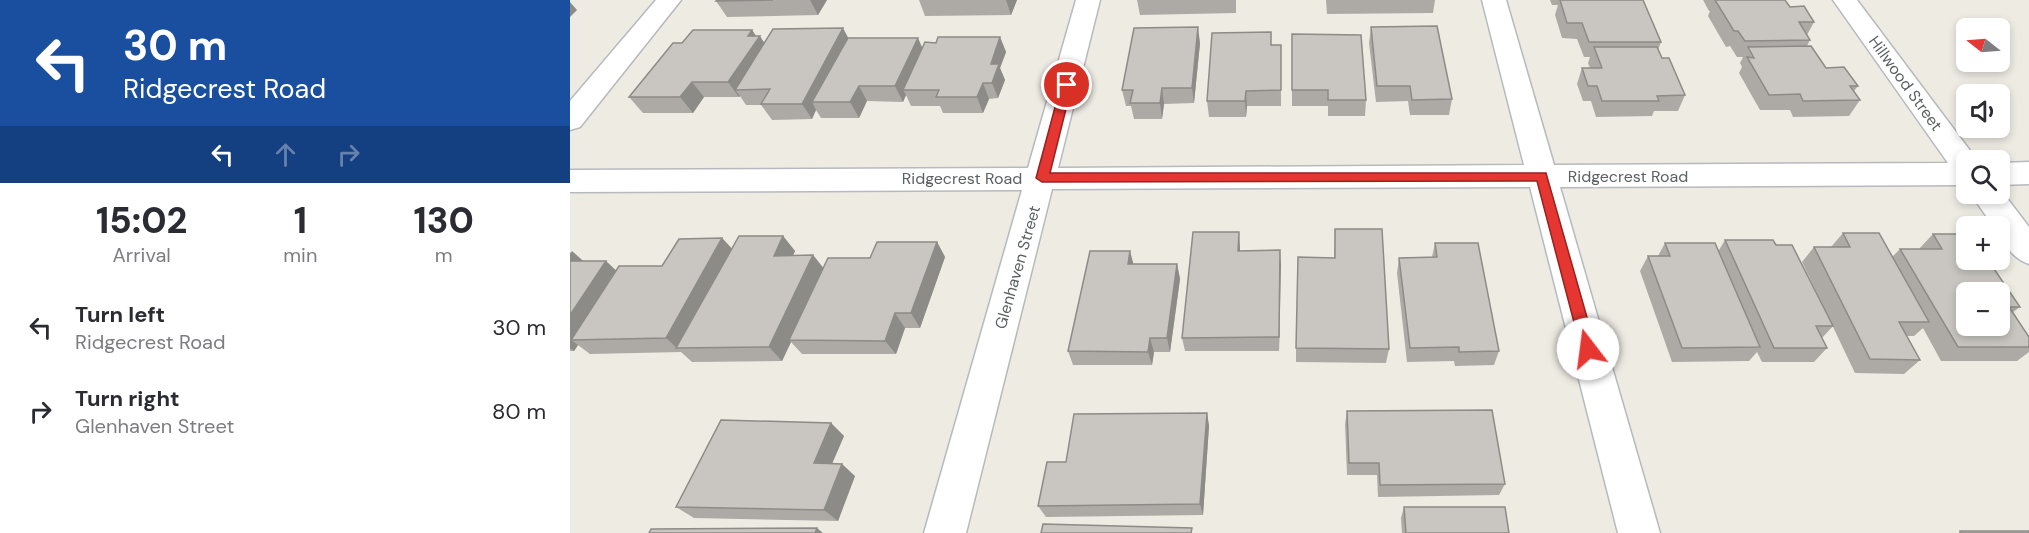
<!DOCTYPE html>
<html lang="en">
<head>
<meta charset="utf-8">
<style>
  body { margin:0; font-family:"DM Sans",sans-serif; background:#f7f7f7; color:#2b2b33; height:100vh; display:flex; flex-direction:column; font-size:22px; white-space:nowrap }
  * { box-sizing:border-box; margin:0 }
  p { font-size:20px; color:#7c7c81 }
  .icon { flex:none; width:33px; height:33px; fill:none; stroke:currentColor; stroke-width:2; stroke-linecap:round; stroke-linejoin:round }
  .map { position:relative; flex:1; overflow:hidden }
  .details { display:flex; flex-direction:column; background:#fff; width:570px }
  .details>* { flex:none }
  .hud { background:#1a4fa0; color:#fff; overflow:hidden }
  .needle { width:39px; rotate:287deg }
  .controls { position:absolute; left:1386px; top:18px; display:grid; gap:12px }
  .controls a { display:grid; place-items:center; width:54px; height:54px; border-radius:9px; background:#fff; box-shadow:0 3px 9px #0003; font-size:30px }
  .pin { position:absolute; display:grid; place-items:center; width:51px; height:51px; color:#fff; margin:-26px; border:3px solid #fff; border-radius:50%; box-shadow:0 2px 6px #0007 }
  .me { position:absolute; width:66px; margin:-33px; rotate:345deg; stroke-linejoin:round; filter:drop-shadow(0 0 4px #0008) }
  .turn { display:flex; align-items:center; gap:21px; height:126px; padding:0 24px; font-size:27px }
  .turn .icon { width:78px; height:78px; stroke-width:2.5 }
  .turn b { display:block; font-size:42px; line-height:51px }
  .lanes { display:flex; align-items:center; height:57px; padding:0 24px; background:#0003; justify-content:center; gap:30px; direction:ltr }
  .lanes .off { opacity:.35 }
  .eta { display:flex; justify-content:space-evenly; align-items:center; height:102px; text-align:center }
  .eta b { font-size:36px; font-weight:800; line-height:42px }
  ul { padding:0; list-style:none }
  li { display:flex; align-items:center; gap:18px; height:84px; padding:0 24px }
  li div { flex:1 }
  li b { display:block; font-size:22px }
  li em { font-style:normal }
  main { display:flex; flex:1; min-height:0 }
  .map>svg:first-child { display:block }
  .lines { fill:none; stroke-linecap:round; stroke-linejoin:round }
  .minor-casing { stroke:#b6b9bd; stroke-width:3 }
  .tertiary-casing { stroke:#b6b9bd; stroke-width:3 }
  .minor { fill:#fff; fill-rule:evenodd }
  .tertiary { fill:#fff; fill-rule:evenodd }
  .wall { fill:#adaaa6 }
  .shaded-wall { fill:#8d8b87 }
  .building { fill:#c9c6c1; stroke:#8d8b87; stroke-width:1.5; fill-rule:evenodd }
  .route { fill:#e53632; stroke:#952320; stroke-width:1.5 }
  .labels { text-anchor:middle; stroke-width:4.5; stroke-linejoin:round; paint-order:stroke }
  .street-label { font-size:16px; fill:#5b6064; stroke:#fff }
</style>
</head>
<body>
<main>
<section class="details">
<div class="hud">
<div class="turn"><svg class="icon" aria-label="left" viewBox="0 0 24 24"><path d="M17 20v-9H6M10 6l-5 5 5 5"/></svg><div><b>30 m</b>Ridgecrest Road</div></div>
<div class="lanes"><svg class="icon" aria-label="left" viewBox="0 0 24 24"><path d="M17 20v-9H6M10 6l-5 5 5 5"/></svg><svg class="icon off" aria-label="ahead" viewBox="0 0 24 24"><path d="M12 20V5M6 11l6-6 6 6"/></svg><svg class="icon off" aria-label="right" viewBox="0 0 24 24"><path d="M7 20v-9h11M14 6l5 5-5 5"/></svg></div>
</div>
<div class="eta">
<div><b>15:02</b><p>Arrival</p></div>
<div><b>1</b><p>min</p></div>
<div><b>130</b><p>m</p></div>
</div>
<ul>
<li><svg class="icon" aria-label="left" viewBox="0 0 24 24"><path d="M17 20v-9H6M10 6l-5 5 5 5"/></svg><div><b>Turn left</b><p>Ridgecrest Road</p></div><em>30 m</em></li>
<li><svg class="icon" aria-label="right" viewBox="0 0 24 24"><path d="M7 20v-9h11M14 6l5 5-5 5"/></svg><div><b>Turn right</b><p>Glenhaven Street</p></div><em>80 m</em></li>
</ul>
</section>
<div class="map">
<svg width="1459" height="533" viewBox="0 0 1459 533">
  <rect width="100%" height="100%" fill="#eeebe3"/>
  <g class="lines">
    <g class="minor-casing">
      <path id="minor" d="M 506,0 L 530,0 L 488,168 L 954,165 L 912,0 L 936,0 L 984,165 L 1378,163 L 1263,0 L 1287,0 L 1407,160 L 1396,160 L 1396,185 L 990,187 L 1090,533 L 1048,533 L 960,187 L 482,189 L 396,533 L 354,533 L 452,190 L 0,192 L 0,170 L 458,168 Z
        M 1459,162 L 1459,184 L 1430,185 L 1430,163 Z
        M 1430,189 L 1459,227 L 1459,264 C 1444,259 1430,243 1430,226 L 1423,226 L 1401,194 L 1430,194 Z"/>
    </g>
    <g class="tertiary-casing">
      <path id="tertiary" d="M 86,0 L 111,0 L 10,127 L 0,130 L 0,101 Z"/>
    </g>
    <use href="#minor" class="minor"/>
    <use href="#tertiary" class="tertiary"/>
  </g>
  <path class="wall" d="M 147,0 L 257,0 L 248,15 L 157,17 L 146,1 Z
    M 349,0 L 447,0 L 441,15 L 355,16 Z
    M 567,0 L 666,0 L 666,13 L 570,15 Z
    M 756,0 L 865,0 L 863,13 L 757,14 Z
    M 980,0 L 1073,0 L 1091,42 L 1088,50 L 1092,58 L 1115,95 L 1108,111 L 1084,111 L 1082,116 L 1026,117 L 1021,101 L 1013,101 L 1007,84 L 1012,68 L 1020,68 L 1018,63 L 1020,57 L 1014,57 L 1007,39 L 992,38 L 985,15 L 988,5 L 982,5 Z
    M 1133,0 L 1215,0 L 1220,7 L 1244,22 L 1237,35 L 1240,40 L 1237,46 L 1256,68 L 1288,86 L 1284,91 L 1290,100 L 1279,116 L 1223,117 L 1220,110 L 1190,110 L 1169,73 L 1172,67 L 1170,63 L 1173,57 L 1167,57 L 1160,46 L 1156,47 L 1138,16 L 1140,11 L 1139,11 Z
    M 801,27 L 882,99 L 879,115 L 840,115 L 838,101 L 806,102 L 799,43 Z
    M 182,30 L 186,36 L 194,42 L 278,38 L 352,48 L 366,43 L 430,37 L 436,52 L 430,68 L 435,80 L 428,98 L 419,99 L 413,113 L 373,113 L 370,106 L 341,106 L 336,95 L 333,102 L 297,101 L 289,118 L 251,118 L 246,110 L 242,119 L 202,120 L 191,105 L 176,105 L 170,96 L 169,97 L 134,97 L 123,113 L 73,113 L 59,97 L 112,43 Z
    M 722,34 L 796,100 L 795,116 L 758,116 L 758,106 L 722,106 Z
    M 630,43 L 624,103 L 594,104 L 592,119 L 564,119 L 561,106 L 556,106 L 552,90 Z
    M 702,45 L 711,45 L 711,106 L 677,106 L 676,117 L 639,117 L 637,101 Z
    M 765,229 L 819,349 L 816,363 L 726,362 L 726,348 L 764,258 Z
    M 1273,233 L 1322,257 L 1330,249 L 1349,249 L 1363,234 L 1396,260 L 1450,307 L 1443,312 L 1459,337 L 1459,352 L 1447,361 L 1371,361 L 1353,328 L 1344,336 L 1337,336 L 1350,360 L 1334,374 L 1285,373 L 1232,262 L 1244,247 L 1261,247 Z
    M 213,236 L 225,251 L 223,256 L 243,255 L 253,268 L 367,242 L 375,257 L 350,328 L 335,328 L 326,354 L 232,354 L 221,342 L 212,361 L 122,362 L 111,352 L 20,354 L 8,345 L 4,351 L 0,351 L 0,252 L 13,261 L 46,270 L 92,266 L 152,238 L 162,249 Z
    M 1155,240 L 1206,245 L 1263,326 L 1252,338 L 1257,348 L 1244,362 L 1192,362 L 1187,352 L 1179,361 L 1102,362 L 1070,271 L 1078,256 L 1088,256 L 1095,243 L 1149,250 Z
    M 865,243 L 929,351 L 924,365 L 885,366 L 884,361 L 837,362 L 827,273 L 829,258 L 862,257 Z
    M 670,247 L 670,251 L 710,250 L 709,351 L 615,351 L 612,338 Z
    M 563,264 L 607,264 L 610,279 L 600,352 L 584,352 L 582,365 L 503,365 L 498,351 Z
    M 777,411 L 935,484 L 929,495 L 808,497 L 807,475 L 777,475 L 775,424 Z
    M 637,413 L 639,426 L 633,515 L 476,517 L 468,506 L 496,462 Z
    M 261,423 L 274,436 L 262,464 L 285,476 L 268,521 L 124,518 L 106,507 Z
    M 834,507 L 939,533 L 832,533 L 831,518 Z"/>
  <path class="shaded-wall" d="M 240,0 L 257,0 L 248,15 Z
    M 436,0 L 447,0 L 441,15 Z
    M 0,2 L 7,10 L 0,17 Z
    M 628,27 L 630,43 L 624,103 L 622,88 Z
    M 273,28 L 281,43 L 242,102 L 246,110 L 242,119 L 232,104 Z
    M 182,30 L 188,39 L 190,36 L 200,52 L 165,90 L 170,96 L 169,97 L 158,82 L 178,36 Z
    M 430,37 L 436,52 L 430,68 L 435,80 L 428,98 L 422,83 L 421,64 Z
    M 348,38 L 355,54 L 333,90 L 336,95 L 333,102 L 325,86 Z
    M 122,82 L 134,97 L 123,113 L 110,97 Z
    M 413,83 L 419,99 L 413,113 L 407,97 Z
    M 289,86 L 297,101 L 289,118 L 280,102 Z
    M 592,88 L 594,104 L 592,119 L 590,103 Z
    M 676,91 L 677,106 L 676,117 L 675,101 Z
    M 669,232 L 670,247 L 670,265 L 668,251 Z
    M 213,236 L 225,251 L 216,270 L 204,256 Z
    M 152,238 L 166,253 L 107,348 L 96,338 Z
    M 367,242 L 375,257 L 350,328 L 341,313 Z
    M 710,250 L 711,265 L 709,351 L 709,337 Z
    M 2,251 L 19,266 L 0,265 L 0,254 Z
    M 560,251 L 564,266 L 558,264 Z
    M 243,255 L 255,270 L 219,340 L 221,342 L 212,361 L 199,347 Z
    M 36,261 L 52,276 L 1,340 L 8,345 L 4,351 L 0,348 L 0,315 Z
    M 607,264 L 610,279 L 600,352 L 597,338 Z
    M 325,313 L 335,328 L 326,354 L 315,341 Z
    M 580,338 L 584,352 L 582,365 L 578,352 Z
    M 637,413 L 639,426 L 633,515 L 630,504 Z
    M 261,423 L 274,436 L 257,475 L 244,463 Z
    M 272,464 L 285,476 L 268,521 L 254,510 Z
    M 247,528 L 253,533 L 245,533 Z"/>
  <path class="building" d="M 147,0 L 203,0 L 146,1 Z
    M 990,0 L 1073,0 L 1091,42 L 1019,42 L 1012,23 L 997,23 Z
    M 1145,0 L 1215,0 L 1220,7 L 1234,6 L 1244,22 L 1229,22 L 1240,40 L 1175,41 L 1168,31 L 1164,31 Z
    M 867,26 L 882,99 L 842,100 L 840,86 L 807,86 L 801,27 Z
    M 628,27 L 622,88 L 592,88 L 590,103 L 560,103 L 563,90 L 552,90 L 564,28 Z
    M 273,28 L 232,104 L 191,104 L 200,89 L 165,90 L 203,29 Z
    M 123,30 L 182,30 L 178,36 L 190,36 L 158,82 L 122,82 L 110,97 L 59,97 L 103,43 L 112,43 Z
    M 701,32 L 701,45 L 711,45 L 711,90 L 676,91 L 675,101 L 637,101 L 642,33 Z
    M 722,34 L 791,35 L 796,100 L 758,100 L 758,90 L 722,90 Z
    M 368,37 L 430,37 L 421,64 L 429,64 L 422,83 L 413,83 L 407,97 L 366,97 L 369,90 L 333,90 L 355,42 L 366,43 Z
    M 278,38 L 348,38 L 325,86 L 289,86 L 280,102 L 242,102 Z
    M 1241,46 L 1256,68 L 1274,67 L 1288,86 L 1280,86 L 1290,100 L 1233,101 L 1230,94 L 1199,95 L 1177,57 L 1184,58 L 1178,47 Z
    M 1024,47 L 1087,47 L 1092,58 L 1099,58 L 1115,95 L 1087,96 L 1089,101 L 1032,101 L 1027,86 L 1018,86 L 1012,68 L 1032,68 Z
    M 765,229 L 812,229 L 819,349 L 726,348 L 728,257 L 765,258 Z
    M 623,232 L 669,232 L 668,251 L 710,250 L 709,337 L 612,338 Z
    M 1273,233 L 1309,233 L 1359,322 L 1329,322 L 1350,360 L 1300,359 L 1244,247 L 1280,247 Z
    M 1363,234 L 1391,234 L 1396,243 L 1396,260 L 1418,260 L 1450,307 L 1439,307 L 1459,337 L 1459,347 L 1388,347 L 1330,249 L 1372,249 ZM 1396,292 L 1430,292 L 1430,326 L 1396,326 Z
    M 169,236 L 213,236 L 204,256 L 243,255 L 199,347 L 106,348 Z
    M 152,238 L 96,338 L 1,340 L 49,266 L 92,266 L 109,239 Z
    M 1155,240 L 1203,240 L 1206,245 L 1222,245 L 1263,326 L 1246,326 L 1257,348 L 1204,348 Z
    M 307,242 L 367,242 L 341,313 L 325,313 L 315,341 L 219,340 L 258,258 L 300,258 Z
    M 865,243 L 908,243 L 929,351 L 889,352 L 889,347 L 840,348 L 829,258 L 867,257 Z
    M 1095,243 L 1145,243 L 1190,347 L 1112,348 L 1078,256 L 1100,256 Z
    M 520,251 L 560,251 L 558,264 L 607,264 L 597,338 L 580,338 L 578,352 L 498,351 Z
    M 0,261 L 36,261 L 0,315 Z
    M 922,410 L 935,484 L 810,485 L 809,463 L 779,463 L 777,411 Z
    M 637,413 L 630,504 L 468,506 L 477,462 L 496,462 L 504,414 Z
    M 151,420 L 261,423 L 244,463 L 272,464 L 254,510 L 106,507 Z
    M 834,507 L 935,507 L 939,533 L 836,533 Z
    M 473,524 L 622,528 L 621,533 L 471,533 Z
    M 247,528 L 245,533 L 79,533 L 81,529 Z
    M 1390,531 L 1459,531 L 1459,533 L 1390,533 Z"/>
  <path class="route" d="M 497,81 L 502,85 L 480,173 L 976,173 L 1026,349 L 1024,353 L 1013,353 L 1011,349 L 967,181 L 472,182 L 466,178 L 491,85 Z"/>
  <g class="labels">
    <g class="street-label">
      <text transform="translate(1336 83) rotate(54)" y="6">Hillwood Street</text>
      <text x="1058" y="182">Ridgecrest Road</text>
      <text x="392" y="184">Ridgecrest Road</text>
      <text transform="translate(447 267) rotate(-74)" y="6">Glenhaven Street</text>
    </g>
  </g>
</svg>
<div class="controls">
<a><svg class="needle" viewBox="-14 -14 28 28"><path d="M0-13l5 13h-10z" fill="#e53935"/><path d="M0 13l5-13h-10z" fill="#7c7c81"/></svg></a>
<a><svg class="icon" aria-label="sound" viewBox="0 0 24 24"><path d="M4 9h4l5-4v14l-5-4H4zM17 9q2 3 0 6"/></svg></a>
<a><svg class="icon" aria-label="search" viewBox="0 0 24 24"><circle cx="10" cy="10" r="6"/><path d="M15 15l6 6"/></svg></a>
<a>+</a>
<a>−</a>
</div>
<div class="pin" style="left:497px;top:85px;background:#d93025"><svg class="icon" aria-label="arrive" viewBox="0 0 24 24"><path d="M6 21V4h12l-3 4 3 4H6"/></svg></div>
<svg class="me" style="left:1018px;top:349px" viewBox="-20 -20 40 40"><circle r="19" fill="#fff"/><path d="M0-13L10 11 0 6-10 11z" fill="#e53632"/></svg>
</div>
</main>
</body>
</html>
